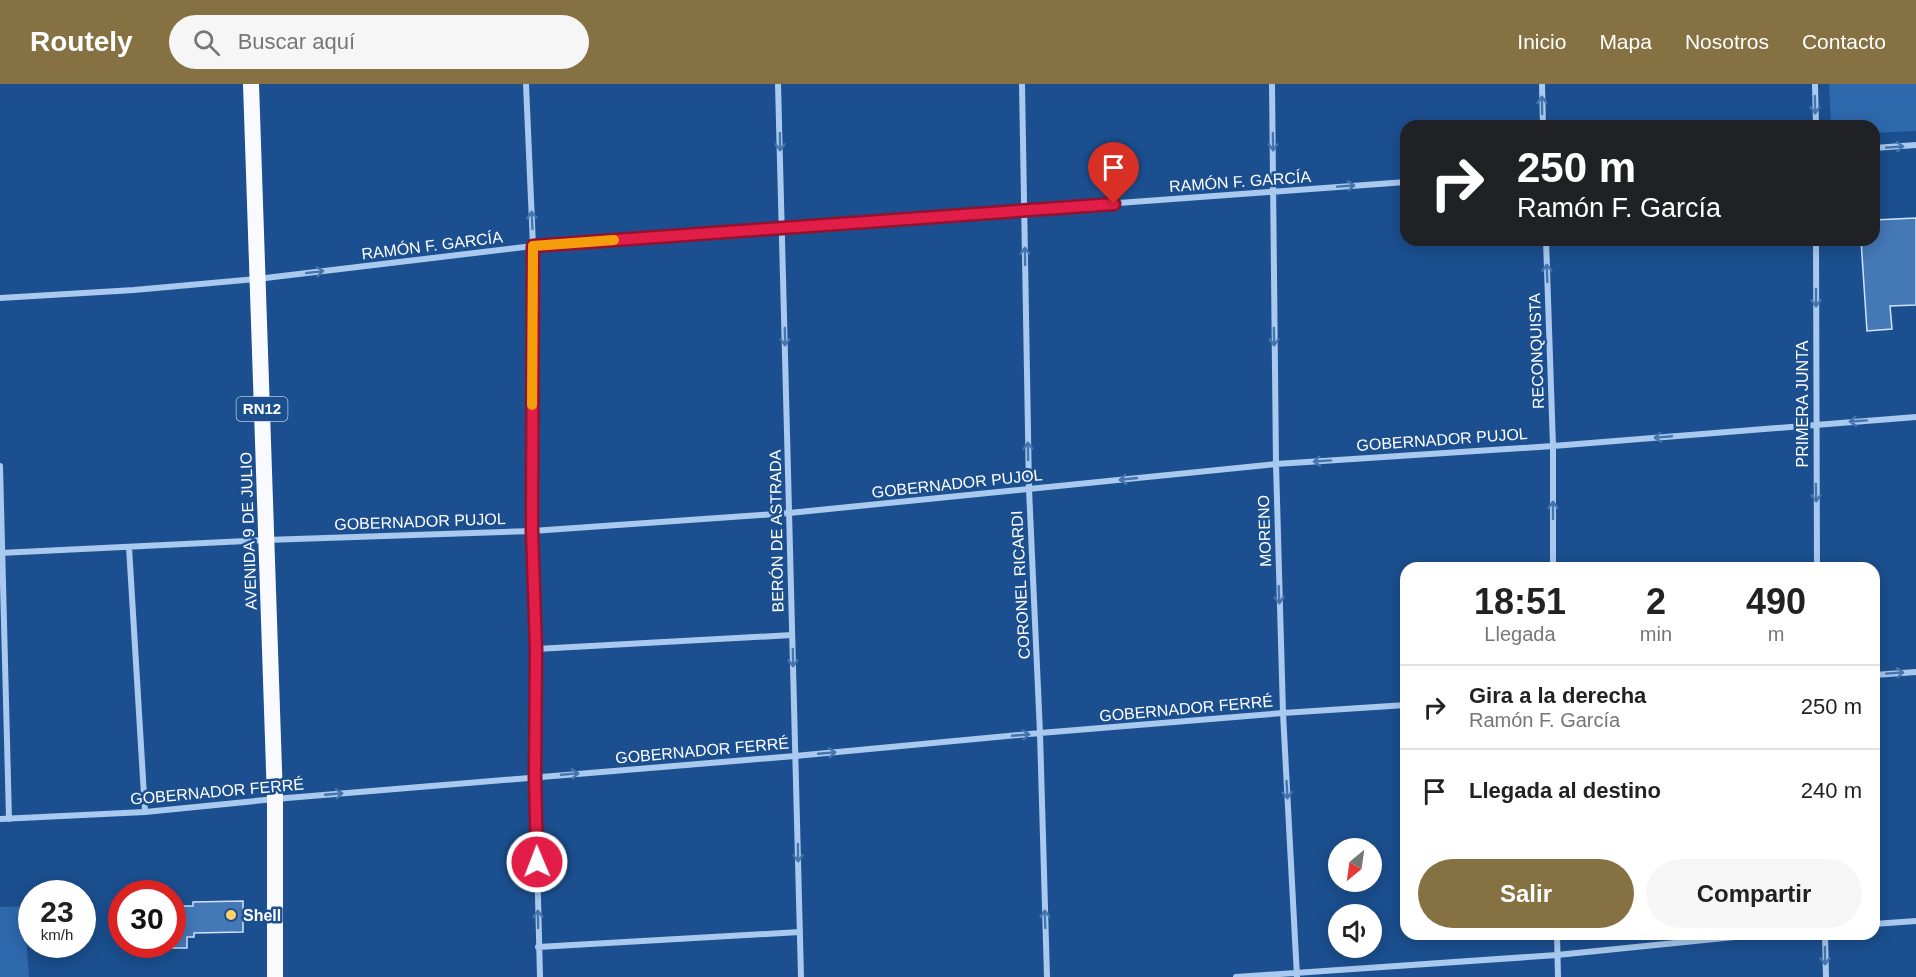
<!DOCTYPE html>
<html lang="es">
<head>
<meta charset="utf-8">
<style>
  body { margin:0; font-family:Arial,sans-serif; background:#f6f6f6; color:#222; height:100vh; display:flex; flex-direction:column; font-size:22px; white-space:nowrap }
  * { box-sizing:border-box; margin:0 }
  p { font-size:20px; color:#767676 }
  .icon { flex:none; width:33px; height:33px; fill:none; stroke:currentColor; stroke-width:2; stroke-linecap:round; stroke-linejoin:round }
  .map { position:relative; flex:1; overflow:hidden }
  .sheet { position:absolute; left:1400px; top:478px; width:480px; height:378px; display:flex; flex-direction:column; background:#fff; border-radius:18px; box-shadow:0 3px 15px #0003 }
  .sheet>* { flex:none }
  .banner { position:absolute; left:1400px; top:36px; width:480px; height:126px; border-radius:18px; box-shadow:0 3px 15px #0003; background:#202124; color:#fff; overflow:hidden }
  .needle { width:39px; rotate:209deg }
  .fabs { position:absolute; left:1328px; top:754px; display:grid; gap:12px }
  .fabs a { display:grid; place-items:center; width:54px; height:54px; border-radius:50%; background:#fff; box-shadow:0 3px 15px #0003; font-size:30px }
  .speed { position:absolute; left:18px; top:796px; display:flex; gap:12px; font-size:30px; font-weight:700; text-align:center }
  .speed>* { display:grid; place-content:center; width:78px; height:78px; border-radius:50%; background:#fff; box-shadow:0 3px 15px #0003; line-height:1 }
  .speed small { font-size:15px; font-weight:400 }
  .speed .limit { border:9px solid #d22; background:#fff; color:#111 }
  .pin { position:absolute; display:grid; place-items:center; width:51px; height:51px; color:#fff; margin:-62px -26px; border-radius:50% 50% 50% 0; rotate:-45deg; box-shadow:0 0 6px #0007 }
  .pin .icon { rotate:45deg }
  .me { position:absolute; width:66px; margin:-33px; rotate:359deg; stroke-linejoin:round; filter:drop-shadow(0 0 4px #0008) }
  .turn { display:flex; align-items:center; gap:21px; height:126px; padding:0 18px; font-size:27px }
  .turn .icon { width:78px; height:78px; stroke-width:2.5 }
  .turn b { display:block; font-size:42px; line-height:51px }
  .eta { display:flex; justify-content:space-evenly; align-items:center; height:102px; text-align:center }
  .eta b { font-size:36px; font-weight:700; line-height:42px }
  .cta { display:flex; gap:12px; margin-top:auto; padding:12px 18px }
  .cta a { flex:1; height:69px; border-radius:36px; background:#857141; color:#fff; font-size:24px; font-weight:700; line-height:69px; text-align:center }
  .cta a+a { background:#f6f6f6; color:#222 }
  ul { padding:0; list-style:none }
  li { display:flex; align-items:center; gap:18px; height:84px; padding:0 18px; border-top:2px solid #e0e0e0 }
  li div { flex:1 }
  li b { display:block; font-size:22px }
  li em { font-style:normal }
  header { display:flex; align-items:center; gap:36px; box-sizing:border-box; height:84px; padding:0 30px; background:#857141; color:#fff }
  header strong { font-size:28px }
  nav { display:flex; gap:33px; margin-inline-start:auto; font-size:21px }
  .search { width:420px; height:54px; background:#f6f6f6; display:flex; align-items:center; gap:15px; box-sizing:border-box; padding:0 21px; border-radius:33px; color:#767676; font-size:22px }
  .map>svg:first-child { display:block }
  .green { fill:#2e69ad }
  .building { fill:#4478b7; stroke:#cfe3fa; stroke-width:1.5 }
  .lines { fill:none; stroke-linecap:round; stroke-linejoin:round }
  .minor { stroke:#a9c9ee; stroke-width:6 }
  .trunk { stroke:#f8faff; stroke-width:16 }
  .oneway { stroke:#4674ac }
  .route-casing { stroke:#92132f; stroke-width:15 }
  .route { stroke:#e11d48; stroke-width:10 }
  .slow { stroke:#f59e0b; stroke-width:10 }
  .poi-dot { fill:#ffd166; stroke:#1b4f8f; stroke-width:2 }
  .labels { text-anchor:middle; stroke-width:5; stroke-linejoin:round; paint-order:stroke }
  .shield { fill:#1b4f8f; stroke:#bbcadd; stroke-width:1.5 }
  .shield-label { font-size:15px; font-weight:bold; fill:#fff }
  .street-label { font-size:16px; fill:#fff; stroke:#1b4f8f }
  .poi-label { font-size:16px; font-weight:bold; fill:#fff; stroke:#1b4f8f; text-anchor:start }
</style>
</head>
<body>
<header>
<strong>Routely</strong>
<div class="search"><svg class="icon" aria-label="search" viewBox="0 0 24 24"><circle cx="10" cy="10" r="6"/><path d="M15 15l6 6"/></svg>Buscar aquí</div>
<nav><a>Inicio</a><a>Mapa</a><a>Nosotros</a><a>Contacto</a></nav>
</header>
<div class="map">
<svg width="1916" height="893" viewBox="0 0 1916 893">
  <rect width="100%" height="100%" fill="#1b4f8f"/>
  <path class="green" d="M 1829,0 L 1916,0 L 1916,47 L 1874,49 L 1874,42 L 1831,42 Z
    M 24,822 L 29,893 L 0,893 L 0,823 Z"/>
  <path class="building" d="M 1916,134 L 1916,221 L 1890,222 L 1892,245 L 1867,247 L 1861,156 L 1874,156 L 1874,136 Z
    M 243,817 L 243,848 L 194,849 L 194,853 L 187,853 L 187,864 L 172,864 L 174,822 L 193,822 L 193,818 Z"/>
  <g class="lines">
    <path class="minor" d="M 526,0 L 533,162 L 532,447 L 536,565 L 535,693 L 540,893
      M 778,0 L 801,893
      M 1022,0 L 1029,405 L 1040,649 L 1047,893
      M 1272,0 L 1276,380 L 1283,629 L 1297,893
      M 1542,0 L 1543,42
      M 1815,0 L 1816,42
      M 1874,64 L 1916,61
      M 1546,156 L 1553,362 L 1553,484
      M 1816,156 L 1817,484
      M 0,214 L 134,206 L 257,195 L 533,162 L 1406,98
      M 0,382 L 9,735
      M 129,463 L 145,728
      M 0,469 L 266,456 L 532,447 L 789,429 L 1276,380 L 1553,362 L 1916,333
      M 536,565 L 792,551
      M 1874,591 L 1916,588
      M 0,735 L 145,728 L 275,715 L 795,672 L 1040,649 L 1283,629 L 1406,621
      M 1874,840 L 1916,837
      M 1557,850 L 1558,893
      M 1825,850 L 1826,893
      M 538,863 L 800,848
      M 1236,893 L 1557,871 L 1764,850"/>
    <path class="trunk" d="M 251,0 L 275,715 L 275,893"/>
  </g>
  <defs><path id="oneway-shaft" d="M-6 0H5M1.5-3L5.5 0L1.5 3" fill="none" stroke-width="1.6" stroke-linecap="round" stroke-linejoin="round" transform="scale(1.5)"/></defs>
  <g class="oneway">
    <use href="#oneway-shaft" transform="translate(1542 21) rotate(-91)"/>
    <use href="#oneway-shaft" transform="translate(1815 21) rotate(89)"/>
    <use href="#oneway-shaft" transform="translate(780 58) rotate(89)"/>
    <use href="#oneway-shaft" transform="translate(1273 58) rotate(89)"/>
    <use href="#oneway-shaft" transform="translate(1895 63) rotate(-4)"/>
    <use href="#oneway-shaft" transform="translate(1346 102) rotate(-4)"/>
    <use href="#oneway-shaft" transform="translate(532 136) rotate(-93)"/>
    <use href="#oneway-shaft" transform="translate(1025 172) rotate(-91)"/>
    <use href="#oneway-shaft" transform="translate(315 188) rotate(-7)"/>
    <use href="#oneway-shaft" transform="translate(1547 189) rotate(-92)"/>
    <use href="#oneway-shaft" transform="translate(1816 214) rotate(90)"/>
    <use href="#oneway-shaft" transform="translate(785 253) rotate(89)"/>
    <use href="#oneway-shaft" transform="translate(1274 253) rotate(89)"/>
    <use href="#oneway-shaft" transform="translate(1858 337) rotate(176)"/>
    <use href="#oneway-shaft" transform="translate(1663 353) rotate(175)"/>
    <use href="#oneway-shaft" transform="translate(1028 367) rotate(-91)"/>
    <use href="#oneway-shaft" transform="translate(1322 377) rotate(176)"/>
    <use href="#oneway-shaft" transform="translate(1128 395) rotate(174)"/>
    <use href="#oneway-shaft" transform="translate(1816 409) rotate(89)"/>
    <use href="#oneway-shaft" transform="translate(1553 426) rotate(-90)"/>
    <use href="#oneway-shaft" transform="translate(1279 511) rotate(88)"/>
    <use href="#oneway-shaft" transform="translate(793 574) rotate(89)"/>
    <use href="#oneway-shaft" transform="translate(1895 589) rotate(-4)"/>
    <use href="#oneway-shaft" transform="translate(1021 651) rotate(-5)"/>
    <use href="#oneway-shaft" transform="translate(827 669) rotate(-5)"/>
    <use href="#oneway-shaft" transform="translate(570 690) rotate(-5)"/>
    <use href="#oneway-shaft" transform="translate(1287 706) rotate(87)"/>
    <use href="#oneway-shaft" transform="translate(334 710) rotate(-5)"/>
    <use href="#oneway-shaft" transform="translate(798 769) rotate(89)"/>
    <use href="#oneway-shaft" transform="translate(538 835) rotate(-91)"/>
    <use href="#oneway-shaft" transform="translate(1045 835) rotate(-92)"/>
    <use href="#oneway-shaft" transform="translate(1825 872) rotate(89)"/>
  </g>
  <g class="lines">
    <g class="route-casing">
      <path id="route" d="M 537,778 L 535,693 L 536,565 L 532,447 L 533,162 L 1114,120"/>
    </g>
    <use href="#route" class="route"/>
    <path class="slow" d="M 532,321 L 533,162 L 614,156"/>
  </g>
  <circle class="poi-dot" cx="231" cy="831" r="6"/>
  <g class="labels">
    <rect class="shield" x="236.5" y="313" width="51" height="24" rx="4.5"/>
    <g class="shield-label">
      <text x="262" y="330">RN12</text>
    </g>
    <g class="street-label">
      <text transform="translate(1240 97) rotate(-4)" y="6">RAMÓN F. GARCÍA</text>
      <text transform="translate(432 161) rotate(-7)" y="6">RAMÓN F. GARCÍA</text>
      <text transform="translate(1536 267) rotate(-92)" y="6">RECONQUISTA</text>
      <text transform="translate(1802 320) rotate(-90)" y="6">PRIMERA JUNTA</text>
      <text transform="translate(1442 355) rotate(-4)" y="6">GOBERNADOR PUJOL</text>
      <text transform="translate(957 399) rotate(-6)" y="6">GOBERNADOR PUJOL</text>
      <text transform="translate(420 437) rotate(-2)" y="6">GOBERNADOR PUJOL</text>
      <text transform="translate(248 447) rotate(-92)" y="6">AVENIDA 9 DE JULIO</text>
      <text transform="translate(776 447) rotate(-91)" y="6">BERÓN DE ASTRADA</text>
      <text transform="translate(1264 447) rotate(-92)" y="6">MORENO</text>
      <text transform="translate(1020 501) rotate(-93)" y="6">CORONEL RICARDI</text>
      <text transform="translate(1186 624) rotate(-5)" y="6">GOBERNADOR FERRÉ</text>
      <text transform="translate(702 666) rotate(-5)" y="6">GOBERNADOR FERRÉ</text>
      <text transform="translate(217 707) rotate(-5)" y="6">GOBERNADOR FERRÉ</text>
    </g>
    <g class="poi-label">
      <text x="243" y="837">Shell</text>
    </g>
  </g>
</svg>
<div class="fabs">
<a><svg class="needle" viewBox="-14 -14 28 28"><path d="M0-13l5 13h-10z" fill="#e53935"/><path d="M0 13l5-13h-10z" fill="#767676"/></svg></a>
<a><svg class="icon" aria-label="sound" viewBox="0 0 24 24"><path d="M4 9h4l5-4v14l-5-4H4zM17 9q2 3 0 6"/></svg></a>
</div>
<div class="speed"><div>23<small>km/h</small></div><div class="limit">30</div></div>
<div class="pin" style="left:1114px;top:120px;background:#d93025"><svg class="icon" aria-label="arrive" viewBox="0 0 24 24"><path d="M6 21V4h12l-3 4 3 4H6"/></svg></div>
<svg class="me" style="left:537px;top:778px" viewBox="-20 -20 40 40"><circle r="17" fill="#e11d48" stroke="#fff" stroke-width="3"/><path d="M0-11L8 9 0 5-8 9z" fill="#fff"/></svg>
<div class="banner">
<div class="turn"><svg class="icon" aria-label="right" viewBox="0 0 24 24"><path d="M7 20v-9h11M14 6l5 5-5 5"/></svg><div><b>250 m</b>Ramón F. García</div></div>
</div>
<section class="sheet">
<div class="eta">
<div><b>18:51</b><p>Llegada</p></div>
<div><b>2</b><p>min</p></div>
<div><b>490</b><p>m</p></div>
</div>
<ul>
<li><svg class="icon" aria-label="right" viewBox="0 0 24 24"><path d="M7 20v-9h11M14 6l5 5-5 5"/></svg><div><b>Gira a la derecha</b><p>Ramón F. García</p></div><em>250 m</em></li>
<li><svg class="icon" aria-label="arrive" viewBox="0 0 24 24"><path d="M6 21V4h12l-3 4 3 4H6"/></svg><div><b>Llegada al destino</b></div><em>240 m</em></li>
</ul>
<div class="cta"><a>Salir</a><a>Compartir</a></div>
</section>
</div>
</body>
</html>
